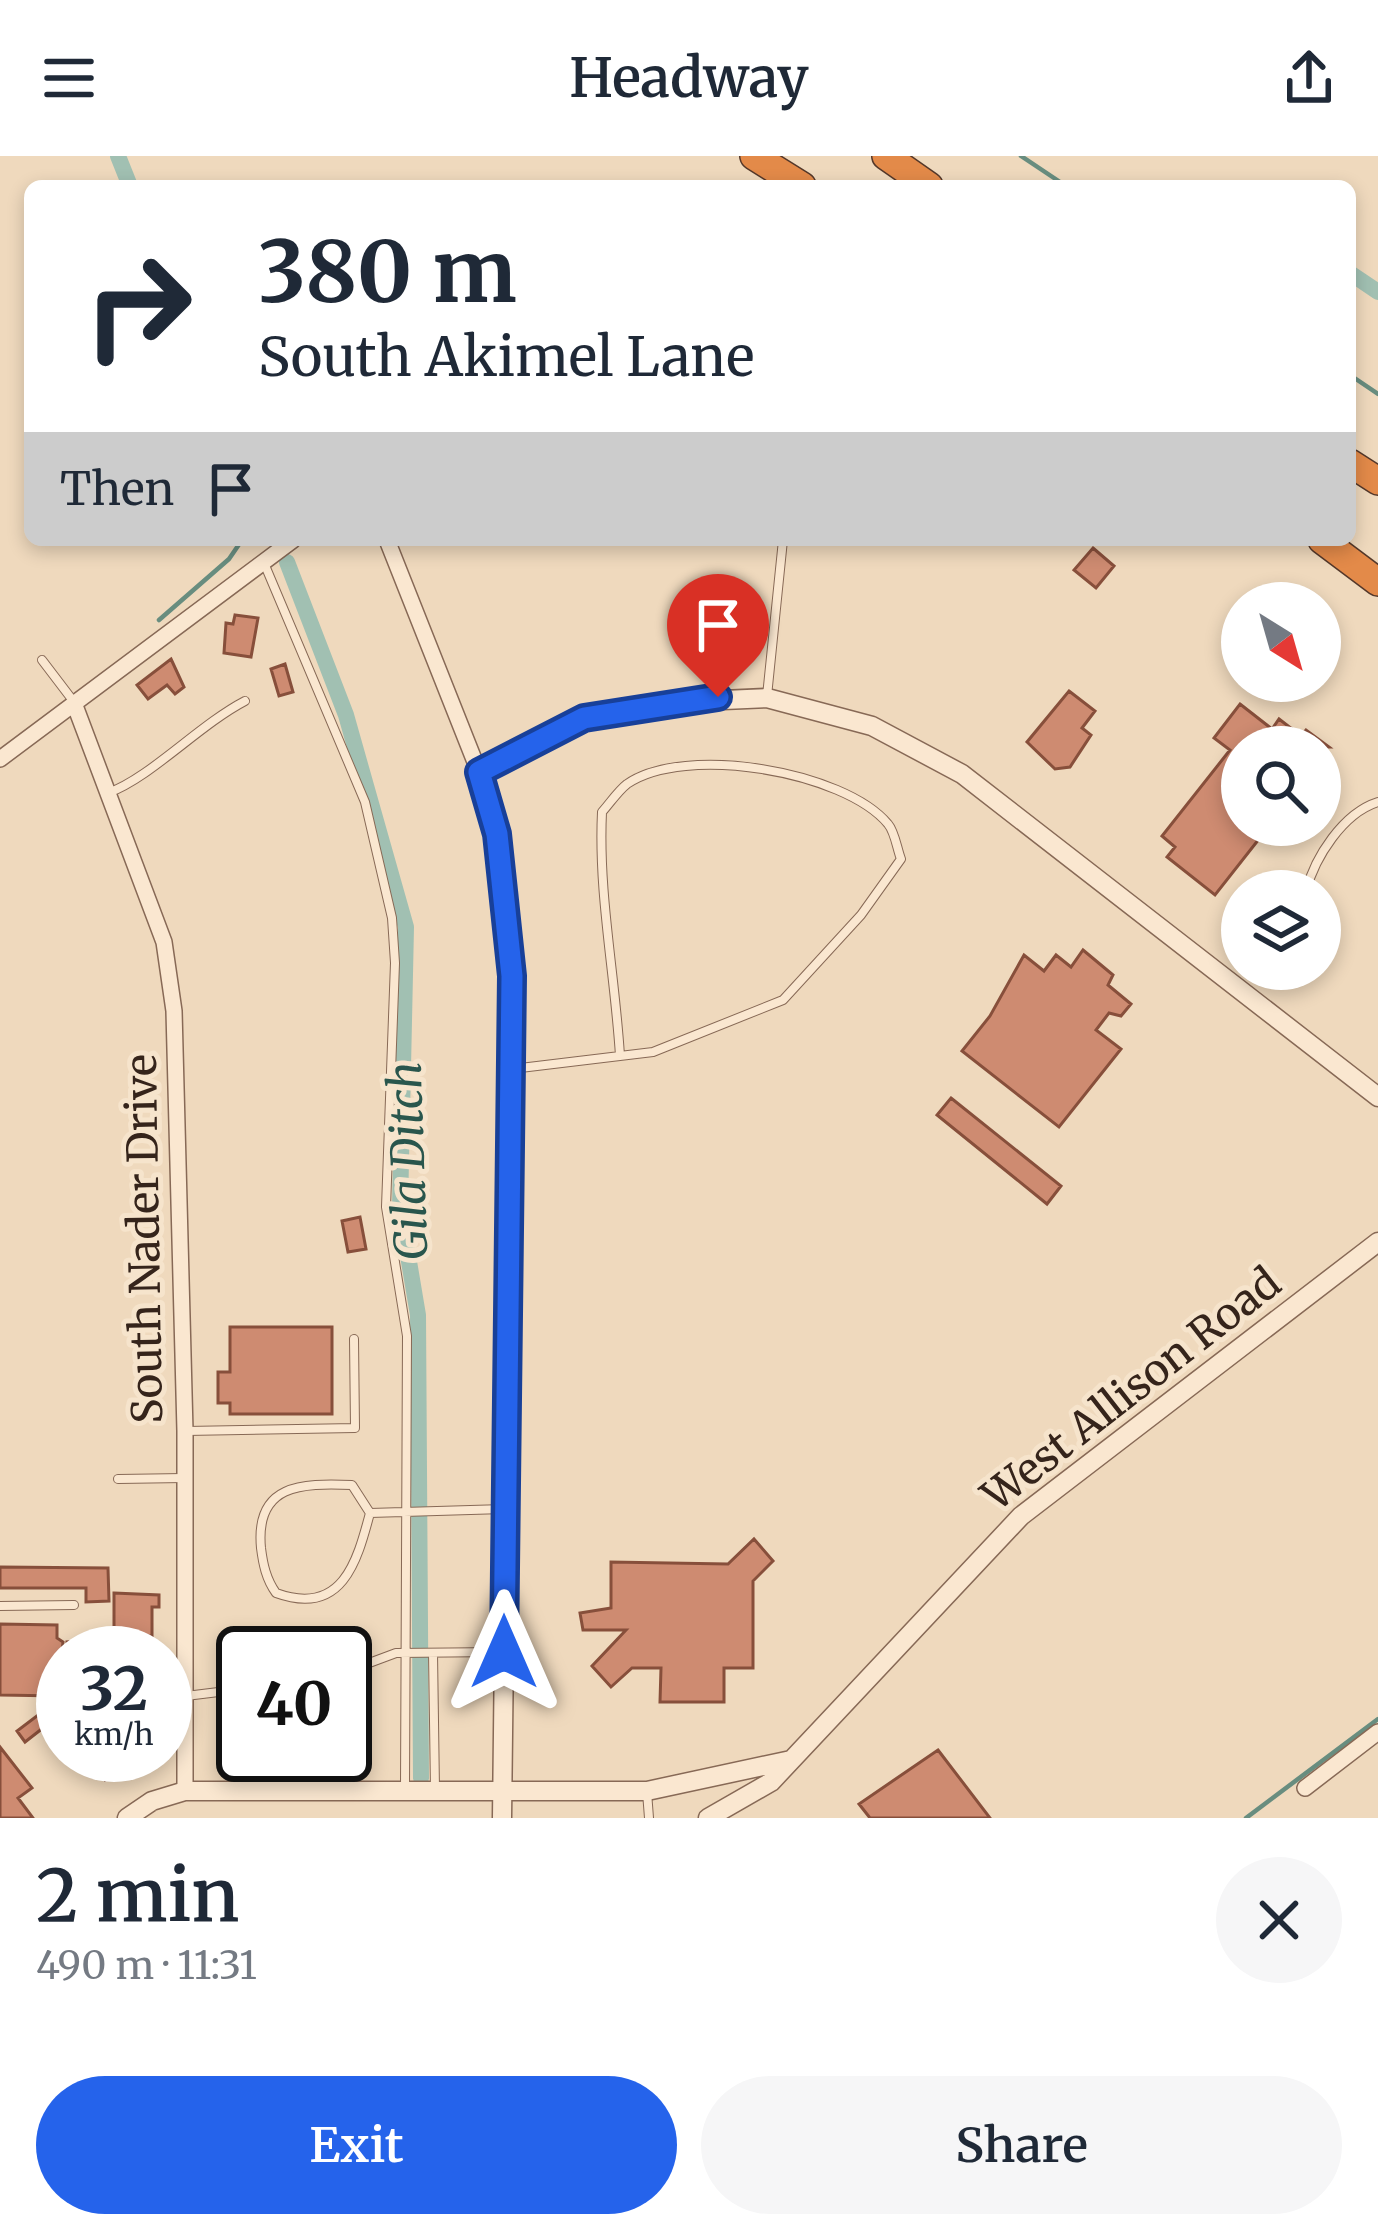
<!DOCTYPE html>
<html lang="en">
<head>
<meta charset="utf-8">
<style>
  body { margin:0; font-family:Merriweather,serif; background:#f6f6f7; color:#1f2937; height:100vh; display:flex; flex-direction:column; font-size:45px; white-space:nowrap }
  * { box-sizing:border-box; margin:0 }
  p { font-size:39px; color:#747a83 }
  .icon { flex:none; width:66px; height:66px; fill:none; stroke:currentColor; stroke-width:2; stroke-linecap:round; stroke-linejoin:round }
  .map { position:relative; height:1662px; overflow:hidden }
  .sheet { display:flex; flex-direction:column; background:#fff; flex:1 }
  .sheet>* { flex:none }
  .hud { position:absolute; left:24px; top:24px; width:1332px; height:366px; border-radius:18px; box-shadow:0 6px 18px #0003; background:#fff; color:#1f2937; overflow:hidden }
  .needle { width:78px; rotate:143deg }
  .buttons { position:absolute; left:1221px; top:426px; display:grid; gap:24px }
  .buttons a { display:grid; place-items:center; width:120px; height:120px; border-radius:50%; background:#fff; box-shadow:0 6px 18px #0003; font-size:60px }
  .speed { position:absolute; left:36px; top:1470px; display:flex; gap:24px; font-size:60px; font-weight:700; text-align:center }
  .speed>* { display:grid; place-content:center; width:156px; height:156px; border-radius:50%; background:#fff; box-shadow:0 6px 18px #0003; line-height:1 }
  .speed small { font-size:30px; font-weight:400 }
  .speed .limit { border:6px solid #111; border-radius:18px; background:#fff; color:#111 }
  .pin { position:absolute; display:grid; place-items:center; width:102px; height:102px; color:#fff; margin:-123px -51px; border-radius:50% 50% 50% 0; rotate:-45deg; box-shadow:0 0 12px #0007 }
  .pin .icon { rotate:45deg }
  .me { position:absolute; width:132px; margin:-66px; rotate:0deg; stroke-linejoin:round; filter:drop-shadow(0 0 9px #0008) }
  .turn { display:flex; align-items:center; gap:42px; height:252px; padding:0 36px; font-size:54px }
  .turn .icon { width:156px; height:156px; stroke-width:2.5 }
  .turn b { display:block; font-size:84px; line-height:102px }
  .then { display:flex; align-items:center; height:114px; padding:0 36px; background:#0003; gap:24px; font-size:45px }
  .round { display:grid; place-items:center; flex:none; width:126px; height:126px; border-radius:63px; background:#f6f6f7 }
  .summary { display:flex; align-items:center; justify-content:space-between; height:204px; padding:0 36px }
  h1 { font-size:72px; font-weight:600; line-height:90px }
  .action { display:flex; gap:24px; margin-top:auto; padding:24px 36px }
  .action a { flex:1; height:138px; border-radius:72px; background:#2563eb; color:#fff; font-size:48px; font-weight:600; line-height:138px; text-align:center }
  .action a+a { background:#f6f6f7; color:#1f2937 }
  header { display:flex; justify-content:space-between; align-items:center; height:156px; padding:0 36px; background:#fff; font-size:54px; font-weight:600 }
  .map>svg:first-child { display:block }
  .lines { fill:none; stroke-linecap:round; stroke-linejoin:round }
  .stream { stroke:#688d7f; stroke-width:4.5 }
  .canal { stroke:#a1c0b2; stroke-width:16 }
  .building { fill:#ce8b71; stroke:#874f3b; stroke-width:3 }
  .service-casing { stroke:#876956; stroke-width:10 }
  .minor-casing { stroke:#876956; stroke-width:18 }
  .tertiary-casing { stroke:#876956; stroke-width:21 }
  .motorway-casing { stroke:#54382a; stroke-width:30 }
  .service { stroke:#fae7d0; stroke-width:8 }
  .minor { stroke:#fae7d0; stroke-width:15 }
  .tertiary { stroke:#fae7d0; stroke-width:18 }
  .motorway { stroke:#e38a49; stroke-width:27 }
  .route-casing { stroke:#184099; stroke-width:30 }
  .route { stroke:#2563eb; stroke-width:21 }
  .labels { text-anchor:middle; stroke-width:10; stroke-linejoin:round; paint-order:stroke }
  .street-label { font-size:42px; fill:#35241b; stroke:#f6e4cc }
  .water-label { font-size:45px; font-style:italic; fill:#29564d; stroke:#f6e4cc }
</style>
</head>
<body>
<header><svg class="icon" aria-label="menu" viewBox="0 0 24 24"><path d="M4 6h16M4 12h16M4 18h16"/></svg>Headway<svg class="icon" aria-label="share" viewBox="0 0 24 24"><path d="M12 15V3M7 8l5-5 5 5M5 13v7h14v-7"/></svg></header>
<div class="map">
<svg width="1378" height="1662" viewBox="0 0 1378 1662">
  <rect width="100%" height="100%" fill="#efd9bd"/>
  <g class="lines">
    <path class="stream" d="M 1021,0 L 1066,30
      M 1350,219 L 1378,238
      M 159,464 L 229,403 L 242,384
      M 1246,1662 L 1378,1563"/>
    <path class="canal" d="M 118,0 L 130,30
      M 1350,117 L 1378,136
      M 287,406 L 346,559 L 406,771 L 400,1052 L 418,1159 L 421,1622"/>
  </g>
  <path class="building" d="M 1093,392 L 1114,410 L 1096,432 L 1074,414 Z
    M 235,459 L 258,462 L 251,501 L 224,497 L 226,467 L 233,468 Z
    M 171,503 L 184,531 L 175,538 L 167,529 L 148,543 L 137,529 Z
    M 285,508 L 293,536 L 279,540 L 271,513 Z
    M 1069,535 L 1095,555 L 1082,572 L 1091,579 L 1070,611 L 1055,613 L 1027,586 Z
    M 1240,548 L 1272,573 L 1279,563 L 1301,580 L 1306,574 L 1329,591 L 1242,591 L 1242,669 L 1270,669 L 1215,739 L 1167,701 L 1175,691 L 1162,680 L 1230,594 L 1214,582 Z
    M 1083,794 L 1113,819 L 1108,829 L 1131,848 L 1121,860 L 1109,857 L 1096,874 L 1121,893 L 1059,971 L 962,895 L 990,860 L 1024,799 L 1044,815 L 1056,799 L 1071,811 Z
    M 951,942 L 1061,1030 L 1047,1048 L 937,959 Z
    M 360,1061 L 366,1093 L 348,1096 L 342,1065 Z
    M 230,1171 L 332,1171 L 332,1258 L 230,1258 L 230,1247 L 218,1247 L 218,1216 L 230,1216 Z
    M 754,1383 L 773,1405 L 753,1425 L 753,1512 L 724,1512 L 724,1546 L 660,1546 L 661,1512 L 632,1512 L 611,1531 L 592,1510 L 626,1474 L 583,1474 L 580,1457 L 611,1452 L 611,1406 L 728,1408 Z
    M 0,1411 L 108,1412 L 109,1445 L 86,1446 L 86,1432 L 0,1432 Z
    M 114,1437 L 159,1439 L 159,1451 L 152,1451 L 152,1480 L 144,1480 L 144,1497 L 67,1497 L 67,1486 L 114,1483 Z
    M 0,1468 L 57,1469 L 57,1482 L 63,1486 L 58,1540 L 0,1539 Z
    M 58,1544 L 63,1552 L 63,1599 L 43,1572 L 25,1586 L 17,1575 Z
    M 0,1591 L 32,1632 L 18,1642 L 33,1662 L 0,1662 Z
    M 938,1594 L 990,1662 L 870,1662 L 859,1648 Z
    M 87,1599 L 140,1599 L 105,1624 Z"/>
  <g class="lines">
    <g class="service-casing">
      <path id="service" d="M 264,407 L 365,646 L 392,762 L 395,807 L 386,1051 L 407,1180 L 405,1632
        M 42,504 L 74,546
        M 767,540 L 783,384
        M 108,637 C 150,622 199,569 245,545
        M 1306,735 C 1315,701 1343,657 1378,646
        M 512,913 L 653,896 L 783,844 L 861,759 L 901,703 C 897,693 895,676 888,668 C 844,615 684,588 627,628 C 618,635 610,647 602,656 C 598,737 615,818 620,900
        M 186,1275 L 355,1272 L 354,1183
        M 118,1323 L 184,1322
        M 370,1357 L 352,1329 C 301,1327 255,1328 261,1392 C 263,1408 266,1423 276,1437 C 342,1461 357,1406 370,1357 L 504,1353
        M 0,1450 L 74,1449
        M 433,1497 L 435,1633
        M 345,1516 L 396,1497 L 502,1496
        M 186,1540 L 243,1533
        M 647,1636 L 649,1662"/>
    </g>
    <g class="minor-casing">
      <path id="minor" d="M 387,384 L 479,616
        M 74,547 L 164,786 L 174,855 L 185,1275 L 185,1635
        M 0,603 L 293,384
        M 1305,1632 L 1378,1576"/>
    </g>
    <g class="tertiary-casing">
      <path id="tertiary" d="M 127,1662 L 152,1645 L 185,1635 L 647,1635 L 791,1604
        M 502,1662 L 512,820 L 497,678 L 479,616 L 584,562 L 656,547 L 767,542 L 872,570 L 962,618 L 1378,941
        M 708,1662 L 771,1626 L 1021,1360 L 1378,1086"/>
    </g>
    <g class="motorway-casing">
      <path id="motorway" d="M 754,0 L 802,30
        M 886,0 L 929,30
        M 1350,307 L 1378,325
        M 1322,384 L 1378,426"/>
    </g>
    <use href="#service" class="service"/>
    <use href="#minor" class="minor"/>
    <use href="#tertiary" class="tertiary"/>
    <use href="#motorway" class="motorway"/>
  </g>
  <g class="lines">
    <g class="route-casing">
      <path id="route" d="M 504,1496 L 512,820 L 497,678 L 479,616 L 584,562 L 718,541"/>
    </g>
    <use href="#route" class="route"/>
  </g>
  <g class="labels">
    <g class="street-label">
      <text transform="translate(144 1083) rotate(-91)" y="15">South Nader Drive</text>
      <text transform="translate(1131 1233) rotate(-38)" y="15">West Allison Road</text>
    </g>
    <g class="water-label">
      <text transform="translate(408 1005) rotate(-92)" y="16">Gila Ditch</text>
    </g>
  </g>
</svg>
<div class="buttons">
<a><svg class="needle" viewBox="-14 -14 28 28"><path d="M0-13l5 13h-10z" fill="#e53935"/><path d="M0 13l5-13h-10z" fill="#747a83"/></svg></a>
<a><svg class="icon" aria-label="search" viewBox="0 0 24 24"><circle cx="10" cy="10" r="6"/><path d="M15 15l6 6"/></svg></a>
<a><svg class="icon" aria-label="layers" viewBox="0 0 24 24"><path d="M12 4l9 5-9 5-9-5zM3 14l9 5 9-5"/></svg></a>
</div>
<div class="speed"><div>32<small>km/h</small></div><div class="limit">40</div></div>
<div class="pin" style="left:718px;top:541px;background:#d93025"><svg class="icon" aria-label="arrive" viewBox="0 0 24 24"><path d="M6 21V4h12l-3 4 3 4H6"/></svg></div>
<svg class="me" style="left:504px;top:1496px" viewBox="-20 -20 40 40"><path d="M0-17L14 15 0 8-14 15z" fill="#2563eb" stroke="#fff" stroke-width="4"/></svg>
<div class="hud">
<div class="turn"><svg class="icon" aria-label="right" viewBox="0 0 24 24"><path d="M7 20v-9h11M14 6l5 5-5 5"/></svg><div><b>380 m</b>South Akimel Lane</div></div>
<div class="then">Then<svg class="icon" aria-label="arrive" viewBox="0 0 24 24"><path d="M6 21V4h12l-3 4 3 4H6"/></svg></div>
</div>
</div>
<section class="sheet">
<div class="summary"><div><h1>2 min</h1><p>490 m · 11:31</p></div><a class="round"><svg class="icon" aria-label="close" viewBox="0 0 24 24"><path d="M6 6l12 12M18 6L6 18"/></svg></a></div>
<div class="action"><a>Exit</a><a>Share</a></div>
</section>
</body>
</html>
